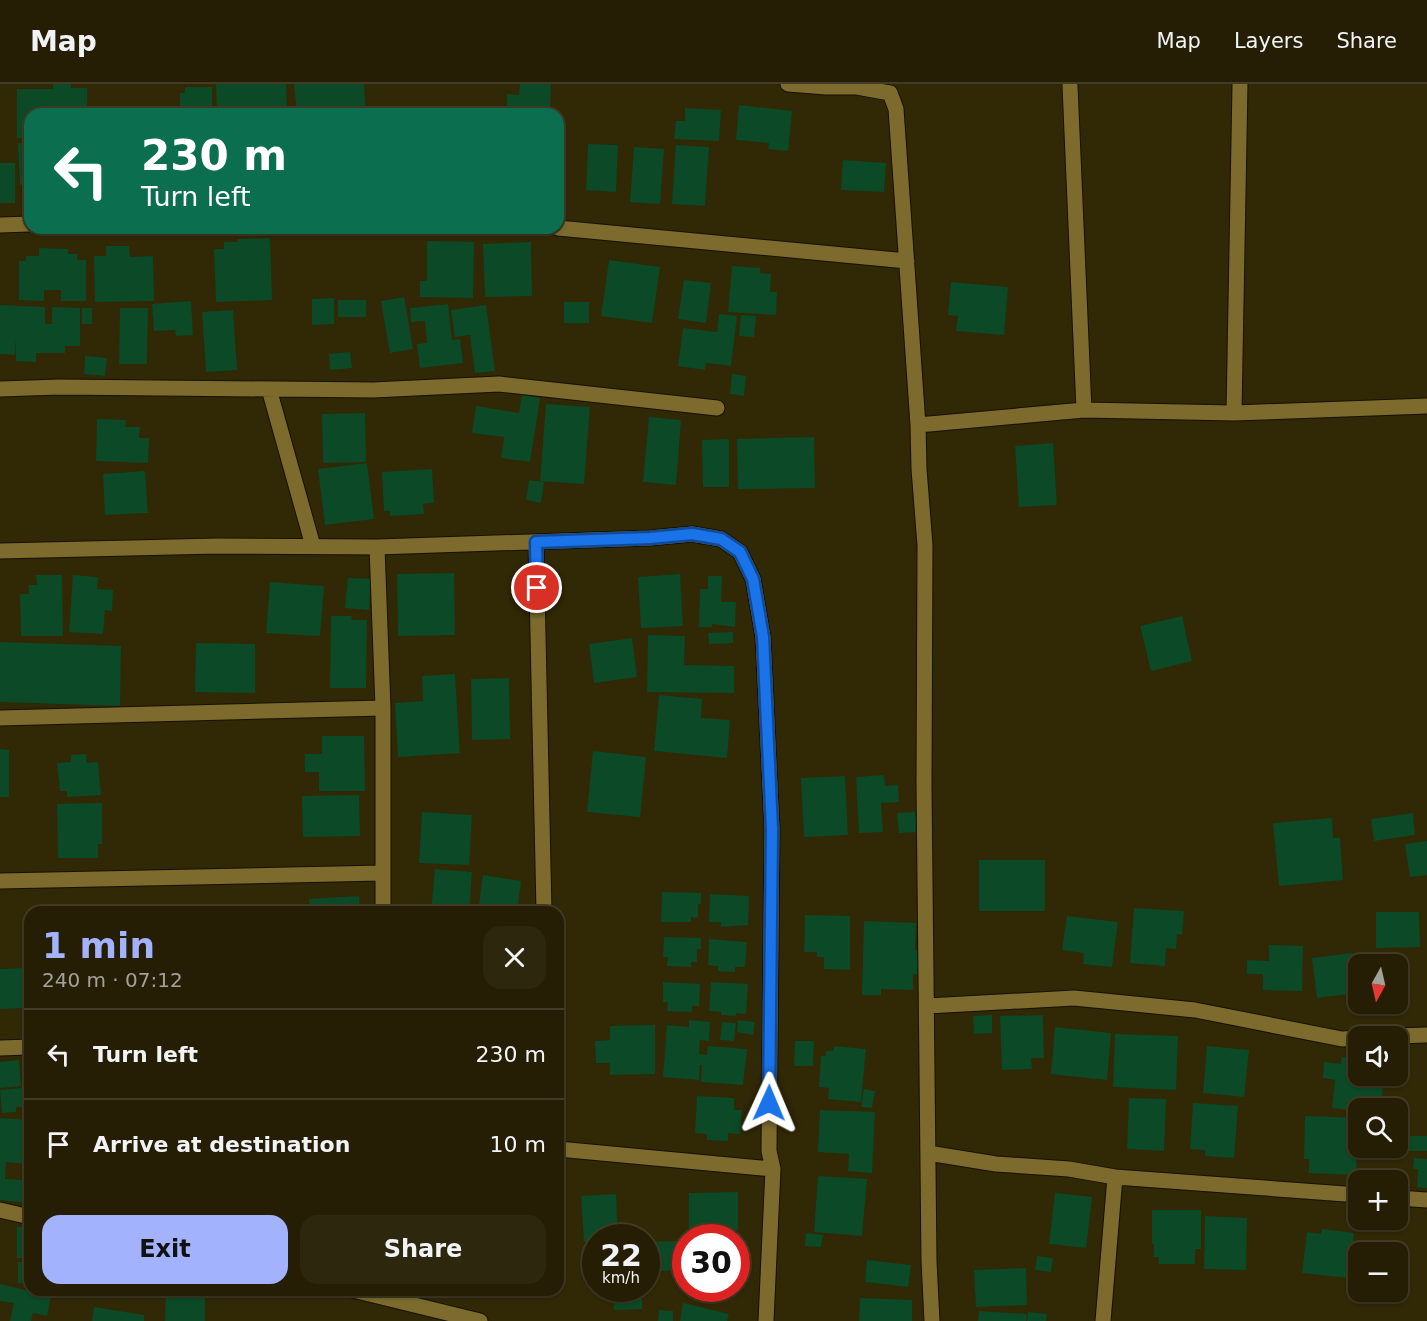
<!DOCTYPE html>
<html lang="en">
<head>
<meta charset="utf-8">
<style>
  body { margin:0; font-family:"DejaVu Sans",sans-serif; background:#2d270e; color:#f1f3f6; height:100vh; display:flex; flex-direction:column; font-size:22px; white-space:nowrap }
  * { box-sizing:border-box; margin:0 }
  p { font-size:20px; color:#a3a29a }
  .icon { flex:none; width:33px; height:33px; fill:none; stroke:currentColor; stroke-width:2; stroke-linecap:round; stroke-linejoin:round }
  .map { position:relative; flex:1; overflow:hidden }
  .details { position:absolute; left:24px; top:822px; width:540px; height:390px; display:flex; flex-direction:column; background:#251e04; border-radius:18px; box-shadow:0 2px 4px #0004,0 0 0 2px #423c26 }
  .details>* { flex:none }
  .guide { position:absolute; left:24px; top:24px; width:540px; height:126px; border-radius:18px; box-shadow:0 2px 4px #0004,0 0 0 2px #423c26; background:#0b6e4f; color:#fff; overflow:hidden }
  .needle { width:39px; rotate:188deg }
  .fabs { position:absolute; left:1348px; top:870px; display:grid; gap:12px }
  .fabs a { display:grid; place-items:center; width:60px; height:60px; border-radius:12px; background:#251e04; box-shadow:0 2px 4px #0004,0 0 0 2px #423c26; font-size:30px }
  .speed { position:absolute; left:582px; top:1140px; display:flex; gap:12px; font-size:30px; font-weight:700; text-align:center }
  .speed>* { display:grid; place-content:center; width:78px; height:78px; border-radius:50%; background:#251e04; box-shadow:0 2px 4px #0004,0 0 0 2px #423c26; line-height:1 }
  .speed small { font-size:15px; font-weight:400 }
  .speed .limit { border:9px solid #d22; background:#fff; color:#111 }
  .pin { position:absolute; display:grid; place-items:center; width:51px; height:51px; color:#fff; margin:-26px; border:3px solid #fff; border-radius:50%; box-shadow:0 2px 6px #0007 }
  .me { position:absolute; width:66px; margin:-33px; rotate:1deg; stroke-linejoin:round; filter:drop-shadow(0 0 4px #0008) }
  .turn { display:flex; align-items:center; gap:21px; height:126px; padding:0 18px; font-size:27px }
  .turn .icon { width:78px; height:78px; stroke-width:2.5 }
  .turn b { display:block; font-size:42px; line-height:51px }
  .round { display:grid; place-items:center; flex:none; width:63px; height:63px; border-radius:18px; background:#2d270e }
  .head { display:flex; align-items:center; justify-content:space-between; height:102px; padding:0 18px }
  h1 { font-size:36px; font-weight:700; line-height:45px; color:#a2b2fd }
  .cta { display:flex; gap:12px; margin-top:auto; padding:12px 18px }
  .cta a { flex:1; height:69px; border-radius:18px; background:#a2b2fd; color:#111; font-size:24px; font-weight:700; line-height:69px; text-align:center }
  .cta a+a { background:#2d270e; color:#f1f3f6 }
  ul { padding:0; list-style:none }
  li { display:flex; align-items:center; gap:18px; height:90px; padding:0 18px; border-top:2px solid #423c26 }
  li div { flex:1 }
  li b { display:block; font-size:22px }
  li em { font-style:normal }
  header { display:flex; align-items:center; gap:36px; box-sizing:border-box; height:84px; padding:0 30px; background:#251e04; border-bottom:2px solid #423c26 }
  header strong { font-size:28px }
  nav { display:flex; gap:33px; margin-inline-start:auto; font-size:21px }
  .map>svg:first-child { display:block }
  .building { fill:#0b4927 }
  .lines { fill:none; stroke-linecap:round; stroke-linejoin:round }
  .minor-casing { stroke:#161101; stroke-width:17 }
  .minor { stroke:#7c6b2d; stroke-width:15 }
  .route-casing { stroke:#114b97; stroke-width:15 }
  .route { stroke:#1a73e8; stroke-width:10 }
</style>
</head>
<body>
<header>
<strong>Map</strong>
<nav><a>Map</a><a>Layers</a><a>Share</a></nav>
</header>
<div class="map">
<svg width="1427" height="1237" viewBox="0 0 1427 1237">
  <rect width="100%" height="100%" fill="#312806"/>
  <path class="building" d="M 53,0 L 71,0 L 71,4 L 87,4 L 87,30 L 30,30 L 30,54 L 17,54 L 17,5 L 53,5 Z
    M 216,0 L 286,0 L 287,30 L 217,30 Z
    M 294,0 L 364,0 L 366,30 L 297,30 Z
    M 520,0 L 551,0 L 550,30 L 520,30 L 520,26 L 507,26 L 507,10 L 519,11 Z
    M 185,3 L 212,3 L 212,30 L 180,30 L 180,9 L 185,9 Z
    M 739,21 L 792,27 L 788,67 L 768,65 L 769,59 L 736,56 Z
    M 685,24 L 721,26 L 719,57 L 674,55 L 676,37 L 685,37 Z
    M 30,58 L 30,100 L 20,101 L 18,59 Z
    M 588,60 L 618,61 L 616,108 L 586,106 Z
    M 676,61 L 709,63 L 705,122 L 672,120 Z
    M 634,63 L 664,65 L 660,120 L 630,118 Z
    M 843,76 L 886,79 L 884,108 L 841,106 Z
    M 0,79 L 15,79 L 15,119 L 0,119 Z
    M 558,102 L 563,102 L 563,111 L 558,111 Z
    M 270,154 L 272,216 L 216,218 L 214,165 L 224,165 L 224,158 L 238,158 L 237,155 Z
    M 427,157 L 474,158 L 473,214 L 420,213 L 420,197 L 427,197 Z
    M 531,158 L 532,212 L 485,213 L 483,160 Z
    M 106,162 L 129,162 L 130,173 L 153,172 L 154,217 L 95,218 L 94,172 L 106,172 Z
    M 39,164 L 68,165 L 68,170 L 77,170 L 77,176 L 86,176 L 86,217 L 61,217 L 61,206 L 44,206 L 44,217 L 19,216 L 19,177 L 26,177 L 26,172 L 39,172 Z
    M 609,176 L 660,183 L 652,239 L 601,232 Z
    M 732,182 L 760,184 L 760,189 L 771,190 L 770,208 L 777,208 L 776,231 L 728,228 Z
    M 684,196 L 711,199 L 706,239 L 678,235 Z
    M 951,198 L 1008,203 L 1004,251 L 956,247 L 958,232 L 948,231 Z
    M 404,213 L 413,265 L 390,269 L 381,217 Z
    M 334,214 L 334,240 L 312,241 L 312,215 Z
    M 338,216 L 366,216 L 366,233 L 338,233 Z
    M 191,217 L 193,251 L 176,252 L 175,246 L 154,247 L 152,220 Z
    M 564,218 L 589,218 L 589,239 L 564,239 Z
    M 448,220 L 452,256 L 460,255 L 463,279 L 420,284 L 417,260 L 427,259 L 425,237 L 411,238 L 410,224 Z
    M 0,221 L 45,223 L 45,240 L 52,240 L 52,223 L 80,224 L 80,262 L 65,262 L 65,269 L 36,269 L 36,278 L 16,277 L 16,255 L 15,271 L 0,270 Z
    M 486,221 L 495,287 L 475,289 L 470,251 L 455,253 L 451,226 Z
    M 82,224 L 92,224 L 92,240 L 82,240 Z
    M 120,224 L 148,224 L 147,280 L 119,280 Z
    M 233,226 L 237,286 L 206,288 L 202,228 Z
    M 719,230 L 737,232 L 731,282 L 706,279 L 705,286 L 678,282 L 683,244 L 717,248 Z
    M 741,231 L 756,232 L 754,253 L 739,252 Z
    M 350,268 L 352,284 L 330,286 L 329,270 Z
    M 85,272 L 107,274 L 105,292 L 84,290 Z
    M 732,290 L 746,292 L 744,312 L 730,310 Z
    M 522,311 L 540,314 L 530,378 L 501,374 L 504,353 L 472,349 L 476,322 L 519,329 Z
    M 546,320 L 590,323 L 584,400 L 540,397 Z
    M 365,329 L 366,378 L 323,379 L 322,330 Z
    M 649,333 L 681,336 L 676,401 L 643,398 Z
    M 97,335 L 126,336 L 125,343 L 140,343 L 139,354 L 149,354 L 148,379 L 96,377 Z
    M 814,353 L 815,404 L 738,405 L 737,355 Z
    M 729,355 L 729,403 L 703,403 L 702,356 Z
    M 1053,359 L 1057,421 L 1019,423 L 1015,362 Z
    M 367,379 L 374,435 L 325,441 L 318,385 Z
    M 432,385 L 434,419 L 423,420 L 424,430 L 390,432 L 390,427 L 384,427 L 382,388 Z
    M 145,387 L 148,429 L 105,431 L 103,390 Z
    M 529,396 L 544,398 L 541,419 L 526,416 Z
    M 454,489 L 455,551 L 398,552 L 397,490 Z
    M 680,490 L 683,542 L 641,544 L 638,493 Z
    M 36,491 L 62,491 L 63,552 L 21,552 L 20,510 L 29,510 L 29,501 L 37,501 Z
    M 73,491 L 98,493 L 97,505 L 113,506 L 112,527 L 105,526 L 103,550 L 69,548 Z
    M 708,492 L 722,492 L 721,518 L 736,518 L 735,543 L 712,540 L 712,543 L 699,543 L 700,505 L 708,505 Z
    M 348,494 L 371,495 L 369,526 L 345,524 Z
    M 270,498 L 324,502 L 320,552 L 266,549 Z
    M 331,532 L 352,532 L 351,536 L 367,536 L 366,604 L 330,604 Z
    M 1182,532 L 1192,577 L 1151,587 L 1140,542 Z
    M 733,548 L 733,559 L 709,560 L 708,549 Z
    M 648,551 L 685,552 L 684,581 L 734,582 L 734,609 L 647,608 Z
    M 632,554 L 637,593 L 594,599 L 589,560 Z
    M 0,558 L 121,562 L 120,622 L 0,618 Z
    M 196,559 L 255,560 L 255,609 L 195,608 Z
    M 455,590 L 460,669 L 398,673 L 395,619 L 423,617 L 422,592 Z
    M 509,594 L 510,655 L 472,656 L 471,595 Z
    M 659,611 L 702,615 L 701,634 L 730,636 L 727,674 L 654,667 Z
    M 322,652 L 364,652 L 365,707 L 319,707 L 319,688 L 305,688 L 305,670 L 322,670 Z
    M 0,665 L 9,666 L 9,713 L 0,713 Z
    M 593,667 L 646,673 L 640,733 L 587,728 Z
    M 86,670 L 87,679 L 98,678 L 101,711 L 67,713 L 67,707 L 60,707 L 57,679 L 71,678 L 71,671 Z
    M 884,691 L 885,702 L 898,701 L 899,718 L 881,719 L 883,748 L 859,749 L 856,693 Z
    M 845,692 L 848,751 L 804,753 L 801,694 Z
    M 359,711 L 360,752 L 303,753 L 302,712 Z
    M 102,719 L 102,760 L 98,760 L 98,774 L 58,774 L 57,720 Z
    M 422,728 L 472,731 L 469,781 L 419,779 Z
    M 915,728 L 917,748 L 899,749 L 897,729 Z
    M 1413,729 L 1415,751 L 1374,757 L 1371,735 Z
    M 1332,734 L 1333,754 L 1340,754 L 1343,796 L 1279,802 L 1273,739 Z
    M 1427,757 L 1427,791 L 1410,793 L 1405,760 Z
    M 979,776 L 1045,776 L 1045,827 L 979,827 Z
    M 435,785 L 472,788 L 469,828 L 431,828 Z
    M 483,791 L 521,797 L 517,828 L 478,828 Z
    M 662,808 L 701,809 L 701,820 L 698,820 L 698,834 L 691,833 L 691,838 L 661,838 Z
    M 710,810 L 749,812 L 748,841 L 721,843 L 721,838 L 709,838 Z
    M 359,812 L 360,828 L 310,828 L 309,815 Z
    M 1134,824 L 1184,827 L 1182,851 L 1177,850 L 1176,865 L 1166,864 L 1165,882 L 1130,879 Z
    M 1376,828 L 1419,828 L 1420,863 L 1376,864 Z
    M 805,831 L 850,832 L 850,886 L 824,885 L 824,873 L 817,873 L 817,868 L 804,868 Z
    M 1067,832 L 1118,838 L 1112,883 L 1083,880 L 1084,869 L 1062,866 Z
    M 864,837 L 916,839 L 915,866 L 919,867 L 918,891 L 913,890 L 913,906 L 881,905 L 881,911 L 862,911 Z
    M 664,853 L 701,854 L 701,865 L 697,865 L 697,878 L 691,878 L 691,883 L 667,882 L 668,873 L 663,873 Z
    M 709,855 L 747,858 L 745,883 L 735,883 L 735,888 L 718,887 L 718,882 L 708,881 Z
    M 1269,861 L 1303,862 L 1302,907 L 1263,906 L 1263,890 L 1247,890 L 1247,876 L 1269,877 Z
    M 1352,869 L 1357,909 L 1317,914 L 1312,874 Z
    M 1407,872 L 1409,913 L 1398,913 L 1398,880 L 1367,880 L 1367,873 Z
    M 23,884 L 25,924 L 0,925 L 0,885 Z
    M 663,898 L 700,900 L 699,922 L 692,922 L 692,928 L 667,927 L 668,918 L 663,918 Z
    M 711,898 L 748,900 L 746,930 L 736,929 L 736,932 L 721,931 L 721,928 L 709,927 Z
    M 992,931 L 992,949 L 974,950 L 973,932 Z
    M 1043,931 L 1044,974 L 1031,974 L 1032,985 L 1002,986 L 1000,932 Z
    M 689,936 L 710,938 L 709,957 L 700,956 L 699,970 L 707,971 L 708,962 L 747,965 L 743,1001 L 701,998 L 702,981 L 700,981 L 699,996 L 663,993 L 667,941 L 689,943 Z
    M 738,936 L 755,938 L 753,951 L 737,948 Z
    M 722,938 L 736,939 L 734,957 L 720,956 Z
    M 655,941 L 655,990 L 610,991 L 610,979 L 596,979 L 595,957 L 610,956 L 610,942 Z
    M 1055,943 L 1111,949 L 1107,996 L 1051,990 Z
    M 1115,950 L 1178,952 L 1176,1006 L 1113,1003 Z
    M 795,957 L 814,957 L 813,982 L 794,982 Z
    M 834,962 L 866,965 L 861,1018 L 828,1015 L 829,1004 L 819,1003 L 821,972 L 826,972 L 826,967 L 833,967 Z
    M 1207,962 L 1249,966 L 1244,1013 L 1203,1009 Z
    M 1342,973 L 1359,975 L 1359,992 L 1384,992 L 1381,1022 L 1363,1020 L 1363,1024 L 1359,1024 L 1359,1027 L 1332,1024 L 1335,996 L 1323,994 L 1324,978 L 1341,980 Z
    M 19,976 L 21,1002 L 0,1004 L 0,978 Z
    M 22,1004 L 23,1023 L 16,1023 L 16,1028 L 2,1029 L 0,1006 Z
    M 864,1005 L 875,1007 L 872,1024 L 861,1023 Z
    M 697,1012 L 734,1014 L 734,1026 L 742,1026 L 740,1050 L 728,1049 L 728,1057 L 707,1056 L 707,1050 L 695,1049 Z
    M 1129,1014 L 1166,1015 L 1164,1067 L 1127,1065 Z
    M 1193,1019 L 1238,1022 L 1234,1074 L 1205,1072 L 1205,1066 L 1190,1065 Z
    M 820,1026 L 875,1028 L 872,1089 L 848,1087 L 849,1070 L 818,1068 Z
    M 1305,1032 L 1358,1034 L 1356,1091 L 1309,1089 L 1309,1075 L 1304,1075 Z
    M 0,1034 L 30,1036 L 26,1080 L 6,1078 L 5,1095 L 23,1096 L 23,1102 L 30,1103 L 30,1119 L 0,1116 Z
    M 1398,1052 L 1427,1052 L 1427,1067 L 1390,1067 L 1390,1064 L 1398,1064 Z
    M 1414,1074 L 1427,1075 L 1427,1104 L 1417,1103 L 1418,1085 L 1413,1085 Z
    M 818,1092 L 867,1095 L 862,1152 L 814,1148 Z
    M 738,1108 L 738,1146 L 689,1146 L 689,1109 Z
    M 1055,1109 L 1092,1113 L 1086,1164 L 1049,1160 Z
    M 616,1110 L 618,1154 L 596,1154 L 596,1157 L 584,1158 L 581,1112 Z
    M 1152,1126 L 1201,1126 L 1201,1165 L 1195,1165 L 1195,1180 L 1159,1180 L 1159,1173 L 1154,1173 L 1154,1160 L 1152,1160 Z
    M 1205,1132 L 1247,1134 L 1246,1186 L 1204,1185 Z
    M 17,1143 L 30,1143 L 30,1174 L 17,1174 Z
    M 1322,1145 L 1354,1149 L 1348,1194 L 1302,1189 L 1307,1148 L 1321,1150 Z
    M 806,1149 L 823,1151 L 821,1163 L 805,1162 Z
    M 678,1157 L 679,1186 L 648,1188 L 647,1158 Z
    M 1037,1172 L 1053,1174 L 1051,1188 L 1035,1186 Z
    M 867,1176 L 911,1181 L 908,1203 L 865,1198 Z
    M 18,1178 L 30,1178 L 30,1199 L 18,1199 Z
    M 1026,1184 L 1027,1221 L 976,1223 L 974,1186 Z
    M 0,1200 L 51,1212 L 47,1232 L 33,1229 L 31,1237 L 10,1237 L 14,1219 L 0,1217 Z
    M 613,1204 L 642,1204 L 642,1225 L 614,1226 Z
    M 166,1206 L 205,1206 L 205,1237 L 165,1237 Z
    M 860,1214 L 912,1216 L 912,1237 L 859,1237 Z
    M 683,1219 L 729,1230 L 727,1237 L 680,1237 Z
    M 94,1223 L 144,1231 L 144,1237 L 92,1237 Z
    M 659,1226 L 673,1227 L 673,1237 L 658,1237 Z
    M 979,1227 L 1026,1230 L 1026,1237 L 978,1237 Z
    M 1028,1228 L 1047,1230 L 1046,1237 L 1027,1237 Z"/>
  <g class="lines">
    <g class="minor-casing">
      <path id="minor" d="M 788,0 L 826,3 L 857,3 L 890,9 L 896,25 L 918,341 L 919,385 L 925,461 L 924,700 L 929,1177 L 932,1237
        M 1070,2 L 1084,326
        M 0,141 L 30,140
        M 558,144 L 907,177
        M 0,305 L 59,303 L 373,306 L 499,300 L 717,324
        M 269,305 L 313,462
        M 1234,329 L 1240,0
        M 918,341 L 1084,326 L 1234,329 L 1427,322
        M 536,458 L 544,828
        M 377,463 L 383,624 L 383,828
        M 0,467 L 217,462 L 377,463 L 650,454 L 692,450 L 721,455 L 740,468 L 753,495 L 763,553 L 772,745 L 769,1067 L 773,1085 L 766,1237
        M 0,634 L 383,624
        M 0,797 L 382,789
        M 927,922 L 1074,914 L 1195,926 L 1342,955 L 1359,954
        M 1396,952 L 1427,951
        M 0,964 L 30,963
        M 558,1065 L 773,1085
        M 928,1069 L 996,1080 L 1069,1085 L 1115,1093 L 1359,1111
        M 1398,1114 L 1427,1116
        M 0,1126 L 30,1133
        M 353,1206 L 480,1237
        M 1103,1237 L 1115,1093"/>
    </g>
    <use href="#minor" class="minor"/>
  </g>
  <g class="lines">
    <g class="route-casing">
      <path id="route" d="M 537,504 L 536,458 L 650,454 L 692,450 L 721,455 L 740,468 L 753,495 L 763,553 L 772,745 L 769,1019"/>
    </g>
    <use href="#route" class="route"/>
  </g>
</svg>
<div class="fabs">
<a><svg class="needle" viewBox="-14 -14 28 28"><path d="M0-13l5 13h-10z" fill="#e53935"/><path d="M0 13l5-13h-10z" fill="#a3a29a"/></svg></a>
<a><svg class="icon" aria-label="sound" viewBox="0 0 24 24"><path d="M4 9h4l5-4v14l-5-4H4zM17 9q2 3 0 6"/></svg></a>
<a><svg class="icon" aria-label="search" viewBox="0 0 24 24"><circle cx="10" cy="10" r="6"/><path d="M15 15l6 6"/></svg></a>
<a>+</a>
<a>−</a>
</div>
<div class="speed"><div>22<small>km/h</small></div><div class="limit">30</div></div>
<div class="pin" style="left:537px;top:504px;background:#d93025"><svg class="icon" aria-label="arrive" viewBox="0 0 24 24"><path d="M6 21V4h12l-3 4 3 4H6"/></svg></div>
<svg class="me" style="left:769px;top:1019px" viewBox="-20 -20 40 40"><path d="M0-17L14 15 0 8-14 15z" fill="#1a73e8" stroke="#fff" stroke-width="4"/></svg>
<div class="guide">
<div class="turn"><svg class="icon" aria-label="left" viewBox="0 0 24 24"><path d="M17 20v-9H6M10 6l-5 5 5 5"/></svg><div><b>230 m</b>Turn left</div></div>
</div>
<section class="details">
<div class="head"><div><h1>1 min</h1><p>240 m · 07:12</p></div><a class="round"><svg class="icon" aria-label="close" viewBox="0 0 24 24"><path d="M6 6l12 12M18 6L6 18"/></svg></a></div>
<ul>
<li><svg class="icon" aria-label="left" viewBox="0 0 24 24"><path d="M17 20v-9H6M10 6l-5 5 5 5"/></svg><div><b>Turn left</b></div><em>230 m</em></li>
<li><svg class="icon" aria-label="arrive" viewBox="0 0 24 24"><path d="M6 21V4h12l-3 4 3 4H6"/></svg><div><b>Arrive at destination</b></div><em>10 m</em></li>
</ul>
<div class="cta"><a>Exit</a><a>Share</a></div>
</section>
</div>
</body>
</html>
